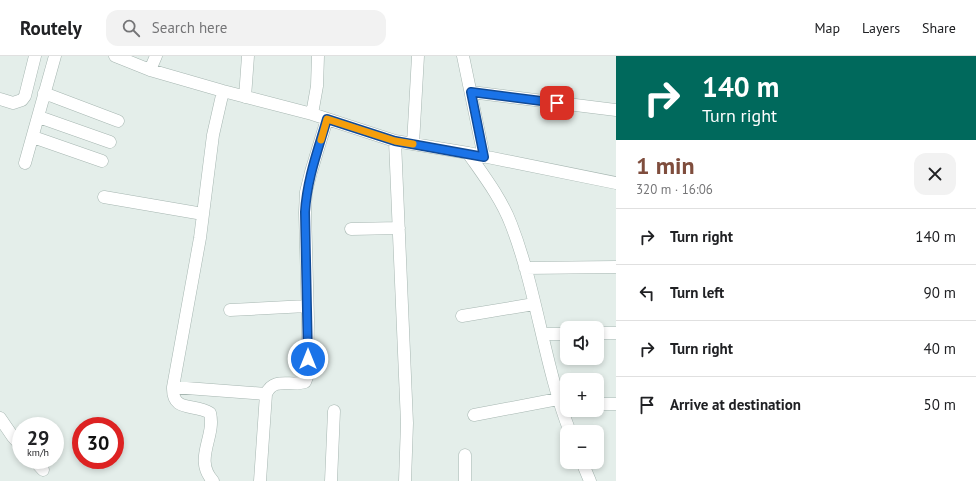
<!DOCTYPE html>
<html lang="en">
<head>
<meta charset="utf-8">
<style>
  body { margin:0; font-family:"PT Sans",sans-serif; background:#f2f2f2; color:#202124; height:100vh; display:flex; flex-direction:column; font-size:15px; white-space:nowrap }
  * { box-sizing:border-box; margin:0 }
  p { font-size:13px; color:#757577 }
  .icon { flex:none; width:22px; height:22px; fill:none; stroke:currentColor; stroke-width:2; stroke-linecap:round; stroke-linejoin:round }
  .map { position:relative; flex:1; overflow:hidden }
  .side { display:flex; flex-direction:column; background:#fff; width:360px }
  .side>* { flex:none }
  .guide { background:#00695c; color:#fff; overflow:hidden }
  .fabs { position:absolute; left:560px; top:265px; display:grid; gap:8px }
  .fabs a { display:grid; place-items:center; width:44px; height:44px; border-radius:8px; background:#fff; box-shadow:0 2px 6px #0003; font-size:20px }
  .speed { position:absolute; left:12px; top:361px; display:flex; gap:8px; font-size:20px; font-weight:700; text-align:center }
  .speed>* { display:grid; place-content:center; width:52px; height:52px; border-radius:50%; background:#fff; box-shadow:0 2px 6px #0003; line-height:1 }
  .speed small { font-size:10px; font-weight:400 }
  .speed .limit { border:6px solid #d22; background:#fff; color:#111 }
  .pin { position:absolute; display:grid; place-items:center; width:34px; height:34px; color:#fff; margin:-17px; border-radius:8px; box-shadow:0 2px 6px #0006 }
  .me { position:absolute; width:44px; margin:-22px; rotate:0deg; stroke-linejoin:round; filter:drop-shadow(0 0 3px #0008) }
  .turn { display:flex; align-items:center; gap:14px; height:84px; padding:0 20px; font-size:18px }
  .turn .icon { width:52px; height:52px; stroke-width:2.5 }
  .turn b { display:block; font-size:28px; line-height:34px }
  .round { display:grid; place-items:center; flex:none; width:42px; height:42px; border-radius:12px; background:#f2f2f2 }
  .head { display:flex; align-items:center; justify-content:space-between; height:68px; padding:0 20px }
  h1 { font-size:24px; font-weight:600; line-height:30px; color:#7f4d3d }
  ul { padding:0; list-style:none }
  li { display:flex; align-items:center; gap:12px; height:56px; padding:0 20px; border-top:1px solid #e0e0e0 }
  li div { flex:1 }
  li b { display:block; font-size:15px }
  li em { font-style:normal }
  header { display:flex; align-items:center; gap:24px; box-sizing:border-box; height:56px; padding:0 20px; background:#fff; border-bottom:1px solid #e0e0e0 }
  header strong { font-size:19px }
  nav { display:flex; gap:22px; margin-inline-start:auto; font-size:14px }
  .search { width:280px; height:36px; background:#f2f2f2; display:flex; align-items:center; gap:10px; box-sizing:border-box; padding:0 14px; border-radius:12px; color:#757577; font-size:15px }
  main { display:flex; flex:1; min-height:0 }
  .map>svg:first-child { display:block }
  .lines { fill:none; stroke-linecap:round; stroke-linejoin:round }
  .minor-casing { stroke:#a6b6b1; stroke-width:13 }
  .minor { stroke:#fff; stroke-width:12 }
  .route-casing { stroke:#114b97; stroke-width:10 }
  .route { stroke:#1a73e8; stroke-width:7 }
  .slow { stroke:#f59e0b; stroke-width:7 }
</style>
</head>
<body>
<header>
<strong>Routely</strong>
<div class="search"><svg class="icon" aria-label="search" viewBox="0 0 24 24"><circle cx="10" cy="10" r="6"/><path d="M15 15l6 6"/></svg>Search here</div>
<nav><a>Map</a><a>Layers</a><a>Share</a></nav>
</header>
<main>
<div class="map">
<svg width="616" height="425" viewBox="0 0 616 425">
  <rect width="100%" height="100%" fill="#e4eeea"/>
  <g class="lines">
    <g class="minor-casing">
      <path id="minor" d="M 115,0 L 150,14 L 223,35 L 312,58 L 395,85 L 468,97 L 616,127
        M 463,0 L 484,101
        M 150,14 L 156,0
        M 471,36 L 616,54
        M 44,37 L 118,65
        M 245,41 L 248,0
        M 0,43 L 13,47 L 22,44 L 25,40 L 35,0
        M 312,58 L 317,30 L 318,0
        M 39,61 L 110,86
        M 33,81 L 102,105
        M 395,85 L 407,367 L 405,425
        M 413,88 L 418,0
        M 468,97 C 484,120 501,142 511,168 C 537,235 544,309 570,376
        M 25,107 L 55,0
        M 104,141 L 203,158
        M 351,173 L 399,172
        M 525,212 L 616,211
        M 230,254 L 307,250
        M 462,260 L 534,248
        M 597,277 L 616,277
        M 542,278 L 567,278
        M 173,331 L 266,338
        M 597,348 L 616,348
        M 474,359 L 558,343
        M 0,362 L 13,381 L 21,390
        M 34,404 L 43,414
        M 582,406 L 590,425
        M 213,425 C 193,403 216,381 210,357 C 194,347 172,357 173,331 L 200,182 L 213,79 L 223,35
        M 260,425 L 266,338 C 274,320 291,331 305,326 L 307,321 L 308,264 L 305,156 L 306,136 L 311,116 L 327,63
        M 331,425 L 334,355
        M 465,425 L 465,399"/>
    </g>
    <use href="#minor" class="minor"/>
  </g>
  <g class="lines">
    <g class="route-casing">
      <path id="route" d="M 308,303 L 305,156 C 307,123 318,94 327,63 L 395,85 L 484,101 L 471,36 L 557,47"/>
    </g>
    <use href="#route" class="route"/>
    <path class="slow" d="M 321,84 L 327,63 L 395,85 L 413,88"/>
  </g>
</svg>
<div class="fabs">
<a><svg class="icon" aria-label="sound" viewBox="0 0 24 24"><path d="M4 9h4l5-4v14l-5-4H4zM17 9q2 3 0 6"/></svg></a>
<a>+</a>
<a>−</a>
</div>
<div class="speed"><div>29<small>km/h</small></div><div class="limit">30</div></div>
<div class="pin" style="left:557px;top:47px;background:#d93025"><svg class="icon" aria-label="arrive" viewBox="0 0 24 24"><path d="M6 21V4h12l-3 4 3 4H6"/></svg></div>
<svg class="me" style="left:308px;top:303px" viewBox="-20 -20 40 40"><circle r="17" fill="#1a73e8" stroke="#fff" stroke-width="3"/><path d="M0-11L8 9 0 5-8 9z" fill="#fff"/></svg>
</div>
<section class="side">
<div class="guide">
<div class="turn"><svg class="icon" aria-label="right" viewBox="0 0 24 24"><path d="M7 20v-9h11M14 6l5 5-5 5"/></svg><div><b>140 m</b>Turn right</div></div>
</div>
<div class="head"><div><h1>1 min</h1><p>320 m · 16:06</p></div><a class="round"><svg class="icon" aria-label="close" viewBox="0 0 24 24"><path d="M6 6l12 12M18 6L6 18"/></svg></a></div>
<ul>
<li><svg class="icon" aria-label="right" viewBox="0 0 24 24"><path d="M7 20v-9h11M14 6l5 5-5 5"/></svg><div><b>Turn right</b></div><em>140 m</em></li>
<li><svg class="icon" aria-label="left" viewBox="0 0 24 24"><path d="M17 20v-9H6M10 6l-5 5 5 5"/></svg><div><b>Turn left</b></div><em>90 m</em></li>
<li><svg class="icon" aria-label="right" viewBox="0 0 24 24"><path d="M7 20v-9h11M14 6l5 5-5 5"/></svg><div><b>Turn right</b></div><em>40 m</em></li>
<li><svg class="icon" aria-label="arrive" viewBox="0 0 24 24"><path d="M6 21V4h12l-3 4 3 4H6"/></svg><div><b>Arrive at destination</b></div><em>50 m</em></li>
</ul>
</section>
</main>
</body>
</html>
